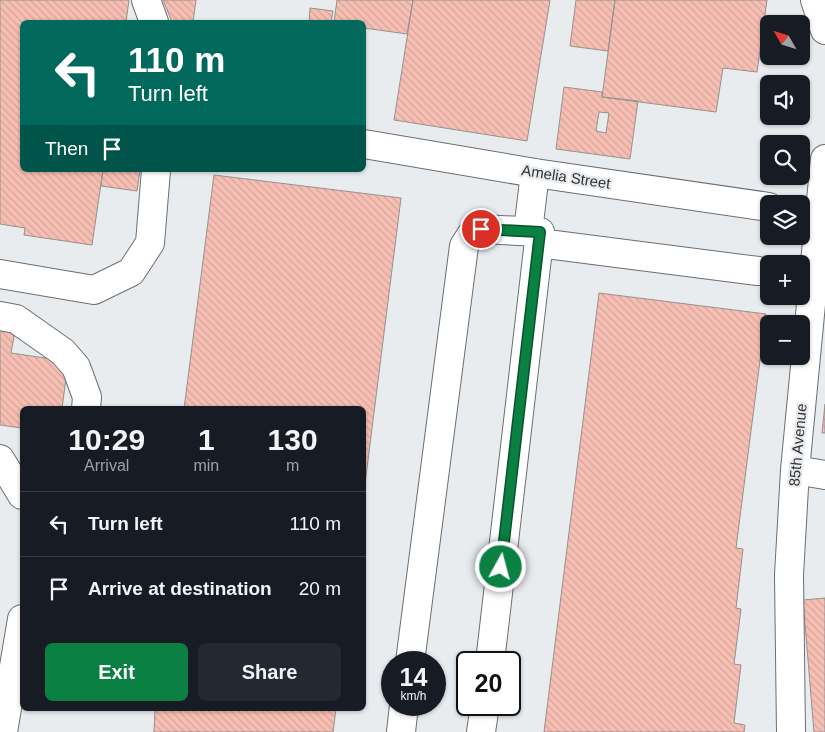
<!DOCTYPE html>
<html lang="en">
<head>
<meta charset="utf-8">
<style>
  body { margin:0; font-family:Helvetica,sans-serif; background:#242831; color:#f1f3f6; height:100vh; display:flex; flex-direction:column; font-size:19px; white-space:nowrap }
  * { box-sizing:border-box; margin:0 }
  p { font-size:16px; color:#9ea1a6 }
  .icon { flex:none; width:28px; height:28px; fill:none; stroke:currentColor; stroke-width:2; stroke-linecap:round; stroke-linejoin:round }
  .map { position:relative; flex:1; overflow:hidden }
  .panel { position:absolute; left:20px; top:406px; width:346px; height:305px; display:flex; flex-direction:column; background:#171b24; border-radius:8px; box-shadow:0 1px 4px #0004 }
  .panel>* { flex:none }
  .top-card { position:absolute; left:20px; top:20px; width:346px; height:152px; border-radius:8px; box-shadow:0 1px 4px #0004; background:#00695c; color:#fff; overflow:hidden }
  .needle { width:32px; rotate:309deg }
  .controls { position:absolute; left:760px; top:15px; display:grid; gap:10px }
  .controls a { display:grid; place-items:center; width:50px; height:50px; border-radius:8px; background:#171b24; box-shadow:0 1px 4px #0004; font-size:25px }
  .speed { position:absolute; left:381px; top:651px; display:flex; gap:10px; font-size:25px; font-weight:700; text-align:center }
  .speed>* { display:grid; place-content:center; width:65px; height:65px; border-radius:50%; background:#171b24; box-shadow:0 1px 4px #0004; line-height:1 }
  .speed small { font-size:12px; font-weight:400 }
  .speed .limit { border:2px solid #111; border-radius:8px; background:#fff; color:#111 }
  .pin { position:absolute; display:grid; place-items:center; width:42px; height:42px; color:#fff; margin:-21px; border:2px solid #fff; border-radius:50%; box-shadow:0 1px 5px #0007 }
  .me { position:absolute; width:55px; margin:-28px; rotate:7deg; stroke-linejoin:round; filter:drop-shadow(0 0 4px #0008) }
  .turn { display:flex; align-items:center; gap:18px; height:105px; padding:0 25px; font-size:22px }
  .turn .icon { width:65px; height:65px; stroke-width:2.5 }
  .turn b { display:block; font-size:35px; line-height:42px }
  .then { display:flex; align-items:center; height:48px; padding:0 25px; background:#0003; gap:10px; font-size:19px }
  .eta { display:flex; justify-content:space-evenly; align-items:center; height:85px; text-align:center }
  .eta b { font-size:30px; font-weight:600; line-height:35px }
  .primary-button { display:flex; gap:10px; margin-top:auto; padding:10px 25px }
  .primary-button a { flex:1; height:58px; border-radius:8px; background:#0b8043; color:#fff; font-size:20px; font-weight:600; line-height:58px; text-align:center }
  .primary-button a+a { background:#242831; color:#f1f3f6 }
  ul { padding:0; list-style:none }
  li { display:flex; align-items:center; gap:15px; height:65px; padding:0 25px; border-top:1px solid #363941 }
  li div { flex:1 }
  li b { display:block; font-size:19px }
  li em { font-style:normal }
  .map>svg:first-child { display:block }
  .building { fill:url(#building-back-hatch); stroke:#969190; fill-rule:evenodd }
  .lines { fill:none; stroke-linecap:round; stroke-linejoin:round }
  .minor-casing { stroke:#6c6e71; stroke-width:30 }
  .minor { stroke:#fff; stroke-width:28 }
  .route-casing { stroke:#07532c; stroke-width:12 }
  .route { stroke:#0b8043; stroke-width:9 }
  .labels { text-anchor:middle; stroke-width:4.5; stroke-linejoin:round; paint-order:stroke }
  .street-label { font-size:15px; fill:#313233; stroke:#e9ecef }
</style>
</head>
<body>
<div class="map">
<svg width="825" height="732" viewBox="0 0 825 732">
  <defs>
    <pattern id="building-back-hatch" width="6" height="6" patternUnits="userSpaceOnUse" patternTransform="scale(1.25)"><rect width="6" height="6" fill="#f7bfb3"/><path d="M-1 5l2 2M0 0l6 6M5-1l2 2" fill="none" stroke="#d4a59a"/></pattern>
  </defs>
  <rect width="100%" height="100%" fill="#e9ecef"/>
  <path class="building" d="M 0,0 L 129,0 L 126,22 L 22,22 L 22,170 L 103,170 L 92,245 L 24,235 L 25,228 L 0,224 Z
    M 163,0 L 196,0 L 193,22 L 172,22 Z
    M 337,0 L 413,0 L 407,34 L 364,28 L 364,22 L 334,22 Z
    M 413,0 L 550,0 L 527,141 L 394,120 Z
    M 576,0 L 615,0 L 608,51 L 570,46 Z
    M 615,0 L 767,0 L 757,72 L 723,68 L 716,112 L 602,97 Z
    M 310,8 L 333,11 L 331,22 L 309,22 Z
    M 564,87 L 602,92 L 602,97 L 638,101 L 630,159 L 556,149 ZM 599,112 L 609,113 L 606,133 L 596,131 Z
    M 103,170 L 140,170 L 137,191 L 101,186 Z
    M 214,175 L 401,198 L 364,492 L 364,409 L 184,409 Z
    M 599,293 L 766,314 L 736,548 L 743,549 L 736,608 L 741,609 L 734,664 L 741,665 L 734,723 L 745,725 L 744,732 L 544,732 Z
    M 0,329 L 15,331 L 11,353 L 52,359 L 66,378 L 62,409 L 22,409 L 22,428 L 0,425 Z
    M 825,404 L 825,433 L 822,433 Z
    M 825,598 L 825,732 L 814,732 L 803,600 Z
    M 155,709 L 336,709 L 333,732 L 154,732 Z"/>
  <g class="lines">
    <g class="minor-casing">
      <path id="minor" d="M 146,0 L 154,22
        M 815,0 L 825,30
        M 364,144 L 535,173 L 769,207
        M 528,231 L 535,173
        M 539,243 L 758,271
        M 0,274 L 94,290 L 131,272 L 150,243 L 156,170
        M 0,316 L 16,319 L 63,352 L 76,367 L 87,397 L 86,409
        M 0,459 L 22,495
        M 795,470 L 825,475
        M 410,662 L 464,246 L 471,235 L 481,229 L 540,232 L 490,662
        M 3,732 L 22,619
        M 401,732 L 404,705
        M 481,732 L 485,705
        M 791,732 L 789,575 L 795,470 L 825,159"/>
    </g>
    <use href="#minor" class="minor"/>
  </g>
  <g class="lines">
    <g class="route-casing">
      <path id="route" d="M 481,229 L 540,232 L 501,567"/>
    </g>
    <use href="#route" class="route"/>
  </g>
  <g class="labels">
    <g class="street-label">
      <text transform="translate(566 177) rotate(9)" y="5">Amelia Street</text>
      <text transform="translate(798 445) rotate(-85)" y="5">85th Avenue</text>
    </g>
  </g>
</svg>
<div class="controls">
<a><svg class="needle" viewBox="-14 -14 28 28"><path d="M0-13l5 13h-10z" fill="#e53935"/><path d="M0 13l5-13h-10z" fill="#9ea1a6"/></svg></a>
<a><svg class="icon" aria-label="sound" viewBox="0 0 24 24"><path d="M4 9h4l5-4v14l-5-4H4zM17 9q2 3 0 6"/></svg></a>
<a><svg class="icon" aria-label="search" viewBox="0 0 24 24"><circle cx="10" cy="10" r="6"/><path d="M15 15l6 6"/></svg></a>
<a><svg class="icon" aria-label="layers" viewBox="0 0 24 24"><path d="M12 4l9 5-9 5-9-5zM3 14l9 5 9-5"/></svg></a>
<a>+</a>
<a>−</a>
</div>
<div class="speed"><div>14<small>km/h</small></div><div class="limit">20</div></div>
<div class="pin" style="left:481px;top:229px;background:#d93025"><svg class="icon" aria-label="arrive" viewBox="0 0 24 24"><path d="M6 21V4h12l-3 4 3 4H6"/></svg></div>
<svg class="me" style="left:501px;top:567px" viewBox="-20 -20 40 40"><circle r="17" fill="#0b8043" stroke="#fff" stroke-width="3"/><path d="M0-11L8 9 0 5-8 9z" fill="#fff"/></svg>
<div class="top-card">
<div class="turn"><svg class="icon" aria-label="left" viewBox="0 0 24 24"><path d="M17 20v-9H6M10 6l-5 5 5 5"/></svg><div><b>110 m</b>Turn left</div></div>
<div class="then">Then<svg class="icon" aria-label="arrive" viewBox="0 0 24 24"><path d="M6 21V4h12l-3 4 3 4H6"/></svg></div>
</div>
<section class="panel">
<div class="eta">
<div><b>10:29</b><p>Arrival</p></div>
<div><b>1</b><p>min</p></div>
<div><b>130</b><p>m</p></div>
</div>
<ul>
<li><svg class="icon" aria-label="left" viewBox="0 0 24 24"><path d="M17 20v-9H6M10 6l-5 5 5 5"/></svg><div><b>Turn left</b></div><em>110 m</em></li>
<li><svg class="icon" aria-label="arrive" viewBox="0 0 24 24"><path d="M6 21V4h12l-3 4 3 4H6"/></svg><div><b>Arrive at destination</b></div><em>20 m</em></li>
</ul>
<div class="primary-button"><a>Exit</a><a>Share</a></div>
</section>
</div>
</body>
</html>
